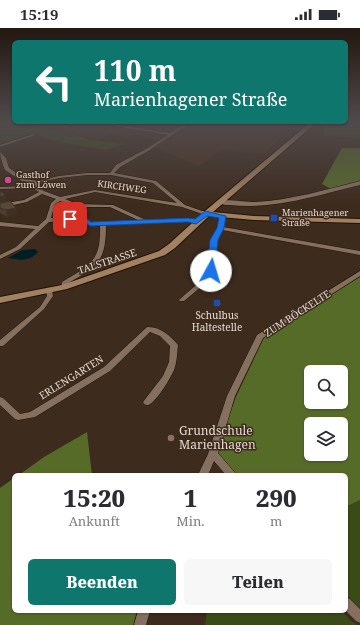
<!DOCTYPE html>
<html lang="de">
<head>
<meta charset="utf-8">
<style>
  body { margin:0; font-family:"Noto Serif",serif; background:#f7f7f7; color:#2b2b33; height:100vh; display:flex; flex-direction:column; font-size:15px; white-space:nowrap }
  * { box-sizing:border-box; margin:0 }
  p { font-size:13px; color:#7c7c81 }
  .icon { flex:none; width:22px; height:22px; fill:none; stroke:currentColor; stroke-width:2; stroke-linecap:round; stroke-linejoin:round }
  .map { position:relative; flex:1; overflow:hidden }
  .drawer { position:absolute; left:12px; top:445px; width:336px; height:140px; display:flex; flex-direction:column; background:#fff; border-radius:6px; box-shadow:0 1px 3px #0004 }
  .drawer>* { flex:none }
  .banner { position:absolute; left:12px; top:12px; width:336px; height:84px; border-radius:6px; box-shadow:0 1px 3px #0004; background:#0f766e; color:#fff; overflow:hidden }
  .controls { position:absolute; left:304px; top:337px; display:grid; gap:8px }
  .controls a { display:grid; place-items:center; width:44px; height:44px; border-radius:6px; background:#fff; box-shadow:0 1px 3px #0004; font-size:20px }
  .pin { position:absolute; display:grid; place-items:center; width:34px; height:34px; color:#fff; margin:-17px; border-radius:8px; box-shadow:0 2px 6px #0006 }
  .me { position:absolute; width:44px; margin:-22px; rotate:6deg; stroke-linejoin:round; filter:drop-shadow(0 0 3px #0008) }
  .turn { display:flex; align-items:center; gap:14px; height:84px; padding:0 16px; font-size:18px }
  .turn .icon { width:52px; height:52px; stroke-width:2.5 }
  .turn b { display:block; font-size:28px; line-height:34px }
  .eta { display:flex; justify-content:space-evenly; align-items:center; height:68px; text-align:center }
  .eta b { font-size:24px; font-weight:800; line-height:28px }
  .action { display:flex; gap:8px; margin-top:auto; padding:8px 16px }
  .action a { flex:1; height:46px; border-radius:6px; background:#0f766e; color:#fff; font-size:16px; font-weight:800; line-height:46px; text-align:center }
  .action a+a { background:#f7f7f7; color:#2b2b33 }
  .status { display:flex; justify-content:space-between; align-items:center; height:28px; padding:0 20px; background:#fff; direction:ltr }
  .status svg { height:11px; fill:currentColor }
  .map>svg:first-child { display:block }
  .built { fill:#49321f }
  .green { fill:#3b4b17 }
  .forest { fill:#576b29; fill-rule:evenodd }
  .water { fill:#001f24 }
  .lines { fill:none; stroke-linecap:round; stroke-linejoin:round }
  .minor-casing { stroke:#231306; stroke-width:1 }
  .tertiary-casing { stroke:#231306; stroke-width:1 }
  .secondary-casing { stroke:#231306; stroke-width:2 }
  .minor { fill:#857060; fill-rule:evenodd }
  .tertiary { fill:#857060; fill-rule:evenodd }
  .secondary { fill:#a28162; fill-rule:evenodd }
  .wall { fill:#4d3d2f }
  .shaded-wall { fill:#3e3226 }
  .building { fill:#594737; stroke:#3e3226 }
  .route { fill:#1a73e8; stroke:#114b97 }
  .hotel-dot { fill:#d1479c; stroke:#3d2b1d; stroke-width:1.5 }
  .transit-dot { fill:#1a4fb4; stroke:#3d2b1d; stroke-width:1.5 }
  .education-dot { fill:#8d6e63; stroke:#3d2b1d; stroke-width:1.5 }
  .labels { text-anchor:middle; stroke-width:3; stroke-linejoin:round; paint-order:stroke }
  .far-poi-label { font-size:9px; fill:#e5d9d0; stroke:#3d2b1d; text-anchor:start }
  .far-street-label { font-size:9px; fill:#e5d9d0; stroke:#3d2b1d }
  .street-label { font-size:10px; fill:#e5d9d0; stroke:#3d2b1d }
  .poi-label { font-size:10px; fill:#e5d9d0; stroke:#3d2b1d }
  .near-poi-label { font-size:12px; fill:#e5d9d0; stroke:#3d2b1d; text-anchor:start }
</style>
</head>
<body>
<div class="status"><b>15:19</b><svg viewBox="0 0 49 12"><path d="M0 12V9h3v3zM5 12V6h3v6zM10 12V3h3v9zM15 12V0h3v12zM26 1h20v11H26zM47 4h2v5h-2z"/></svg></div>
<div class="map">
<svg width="360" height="597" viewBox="0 0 360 597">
  <rect width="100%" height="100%" fill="#3d2b1d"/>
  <path class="built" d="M 21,94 L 297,94 L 264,126 L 221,122 L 199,138 L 155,120 L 158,112 L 111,105 L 98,112 Z"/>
  <path class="green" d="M 0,94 L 19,94 L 52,102 L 0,117 Z
    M 323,94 L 360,95 L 360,110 L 324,108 Z
    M 54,102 L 97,113 L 125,116 L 105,122 L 64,115 L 36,107 Z
    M 360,472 L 360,580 L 346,566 L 346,480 Z
    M 207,583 L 342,583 L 350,592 L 358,597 L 205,597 Z"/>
  <path class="forest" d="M 342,120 L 360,120 L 360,153 L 331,161 L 322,156 Z
    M 360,249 L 360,472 L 346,479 L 346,447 L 234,447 L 215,427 L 236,369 L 264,310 ZM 311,344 L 341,344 L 341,374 L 311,374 ZM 311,396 L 341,396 L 341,426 L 311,426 Z
    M 87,404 L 92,447 L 19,447 L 44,429 Z
    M 14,450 L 14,583 L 143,583 L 139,597 L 0,597 L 0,460 Z"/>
  <path class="water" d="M 35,221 L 38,224 C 29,234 21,232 8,230 L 22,222 Z"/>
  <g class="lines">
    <g class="minor-casing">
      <path id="minor" d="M 75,94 L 81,94 L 65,99 L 63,98 Z
        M 91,94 L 100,94 L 170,105 L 188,94 L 192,94 L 148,123 L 120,139 L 114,145 L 156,153 L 185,177 L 208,185 L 205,187 L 182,179 L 95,164 L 65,171 L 77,176 L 113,177 L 146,192 L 188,190 L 200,194 L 197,196 L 188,194 L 106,197 C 106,235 97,238 67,256 L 67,259 L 64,261 L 61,259 L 62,254 C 91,236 101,234 100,197 L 88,197 L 81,190 L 70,193 L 49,194 L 20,221 L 0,231 L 0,227 L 16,219 L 35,201 L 0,198 L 0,194 L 38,198 L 46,191 L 51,175 L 56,171 L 42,166 L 27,174 L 0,180 L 0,176 L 24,172 L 39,164 L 33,160 L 0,161 L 0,159 L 33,158 L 35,155 L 22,153 L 5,142 C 3,137 0,129 0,124 L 6,130 L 9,140 L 25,151 L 38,153 L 59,148 L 87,145 L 110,145 L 116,137 L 146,121 L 168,107 ZM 87,147 L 111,147 L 153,155 L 177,175 L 95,162 L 60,169 L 44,163 L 37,159 L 42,154 L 59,150 ZM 60,173 L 73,178 L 72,181 L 79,188 L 51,190 L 55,176 ZM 78,179 L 110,179 L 138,192 L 91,194 L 78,181 Z
        M 33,106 L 36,107 L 0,119 L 0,117 Z
        M 222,186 L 225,188 L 223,199 L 360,223 L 360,227 L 222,202 L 217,212 L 214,243 L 208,253 L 184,273 L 180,273 L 179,272 L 180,271 L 203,251 L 208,243 L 211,212 L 217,200 L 219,188 Z
        M 360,243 L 360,248 L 263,310 L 235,368 L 218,425 L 237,447 L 226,447 L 214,433 L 208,447 L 198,447 L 208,426 L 227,368 L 257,307 Z
        M 49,261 L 52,263 L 53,268 L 44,281 L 3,318 L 0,318 L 0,312 L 40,279 L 47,268 L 46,263 Z
        M 147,299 C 159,298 171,308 178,317 C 177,326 177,334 174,342 C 170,351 158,371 150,376 C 147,378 147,377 144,376 L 143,374 L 163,348 L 169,334 L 170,318 L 160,308 L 150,304 L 110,343 L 35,389 L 18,392 L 15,391 L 0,377 L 0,369 L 3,370 L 20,386 L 30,384 L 104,339 Z
        M 346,569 L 350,571 L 360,581 L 360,595 L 356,593 L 346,583 Z
        M 138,583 L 150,583 L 146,597 L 134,597 Z"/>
    </g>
    <g class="tertiary-casing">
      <path id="tertiary" d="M 360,153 L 360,157 C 318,167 274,182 230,177 C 225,177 220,177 216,174 C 221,170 246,174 255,174 C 291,172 325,162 360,153 Z"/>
    </g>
    <g class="secondary-casing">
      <path id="secondary" d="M 311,94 L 317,94 L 213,184 L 254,188 L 360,191 L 360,195 L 254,192 L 209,188 L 175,220 L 165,227 L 67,261 L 0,275 L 0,269 L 62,257 L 159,223 L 169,216 L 202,186 L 202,183 L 205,183 Z"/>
    </g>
    <use href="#minor" class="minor"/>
    <use href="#tertiary" class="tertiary"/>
    <use href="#secondary" class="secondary"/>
  </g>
  <path class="wall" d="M 0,164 L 5,167 L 6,173 L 17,186 L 7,189 L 0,185 Z"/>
  <path class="shaded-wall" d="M 5,167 L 6,173 L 0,175 L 0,169 Z
    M 16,180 L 17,186 L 7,189 L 6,182 Z"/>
  <path class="building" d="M 0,164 L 2,164 L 5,167 L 0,169 Z
    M 10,173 L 16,180 L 6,182 L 0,180 L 0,175 Z"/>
  <linearGradient id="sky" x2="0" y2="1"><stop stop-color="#221810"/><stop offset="0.53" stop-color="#514a4c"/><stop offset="1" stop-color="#514a4c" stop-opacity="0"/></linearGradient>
  <rect width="360" height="177" fill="url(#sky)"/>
  <path class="route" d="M 205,183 L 226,188 L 224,200 L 218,212 L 215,243 L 211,245 L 207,243 L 210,212 L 217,200 L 219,190 L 207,188 L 196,196 L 188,194 L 90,198 L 80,191 L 70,193 L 67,191 L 81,187 L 91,194 L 188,190 L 195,191 Z"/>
  <circle class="hotel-dot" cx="8" cy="152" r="4"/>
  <g class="transit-dot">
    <rect x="270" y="186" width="8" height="8" rx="2"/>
    <rect x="213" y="271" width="8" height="8" rx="2"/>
  </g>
  <circle class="education-dot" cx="171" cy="410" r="4"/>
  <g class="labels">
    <g class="far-poi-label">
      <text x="16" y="150">Gasthof<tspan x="16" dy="10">zum Löwen</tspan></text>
      <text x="282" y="188">Marienhagener<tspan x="282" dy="10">Straße</tspan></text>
    </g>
    <g class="far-street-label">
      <text transform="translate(122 159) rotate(8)" y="3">KIRCHWEG</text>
    </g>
    <g class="street-label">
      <text transform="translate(107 233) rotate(-18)" y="4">TALSTRASSE</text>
      <text transform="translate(297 285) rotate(-33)" y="4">ZUM BÖCKELTE</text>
      <text transform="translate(71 349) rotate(-32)" y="4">ERLENGARTEN</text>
    </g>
    <g class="poi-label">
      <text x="217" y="291">Schulbus<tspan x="217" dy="12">Haltestelle</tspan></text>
    </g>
    <g class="near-poi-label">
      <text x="179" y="407">Grundschule<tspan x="179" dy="14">Marienhagen</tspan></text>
    </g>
  </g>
</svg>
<div class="controls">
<a><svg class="icon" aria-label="search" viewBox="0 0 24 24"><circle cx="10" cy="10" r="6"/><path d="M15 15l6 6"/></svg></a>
<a><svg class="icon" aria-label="layers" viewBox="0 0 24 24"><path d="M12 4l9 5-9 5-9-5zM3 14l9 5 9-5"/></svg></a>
</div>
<div class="pin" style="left:70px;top:191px;background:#d93025"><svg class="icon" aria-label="arrive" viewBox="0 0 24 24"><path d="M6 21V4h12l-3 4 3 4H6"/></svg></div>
<svg class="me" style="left:211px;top:243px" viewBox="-20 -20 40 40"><circle r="19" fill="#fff"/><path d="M0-13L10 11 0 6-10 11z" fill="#1a73e8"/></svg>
<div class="banner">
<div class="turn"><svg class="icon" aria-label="left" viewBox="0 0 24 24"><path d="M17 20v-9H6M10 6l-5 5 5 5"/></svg><div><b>110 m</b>Marienhagener Straße</div></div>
</div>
<section class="drawer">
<div class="eta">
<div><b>15:20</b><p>Ankunft</p></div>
<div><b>1</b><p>Min.</p></div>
<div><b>290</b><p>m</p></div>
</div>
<div class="action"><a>Beenden</a><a>Teilen</a></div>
</section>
</div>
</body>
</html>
